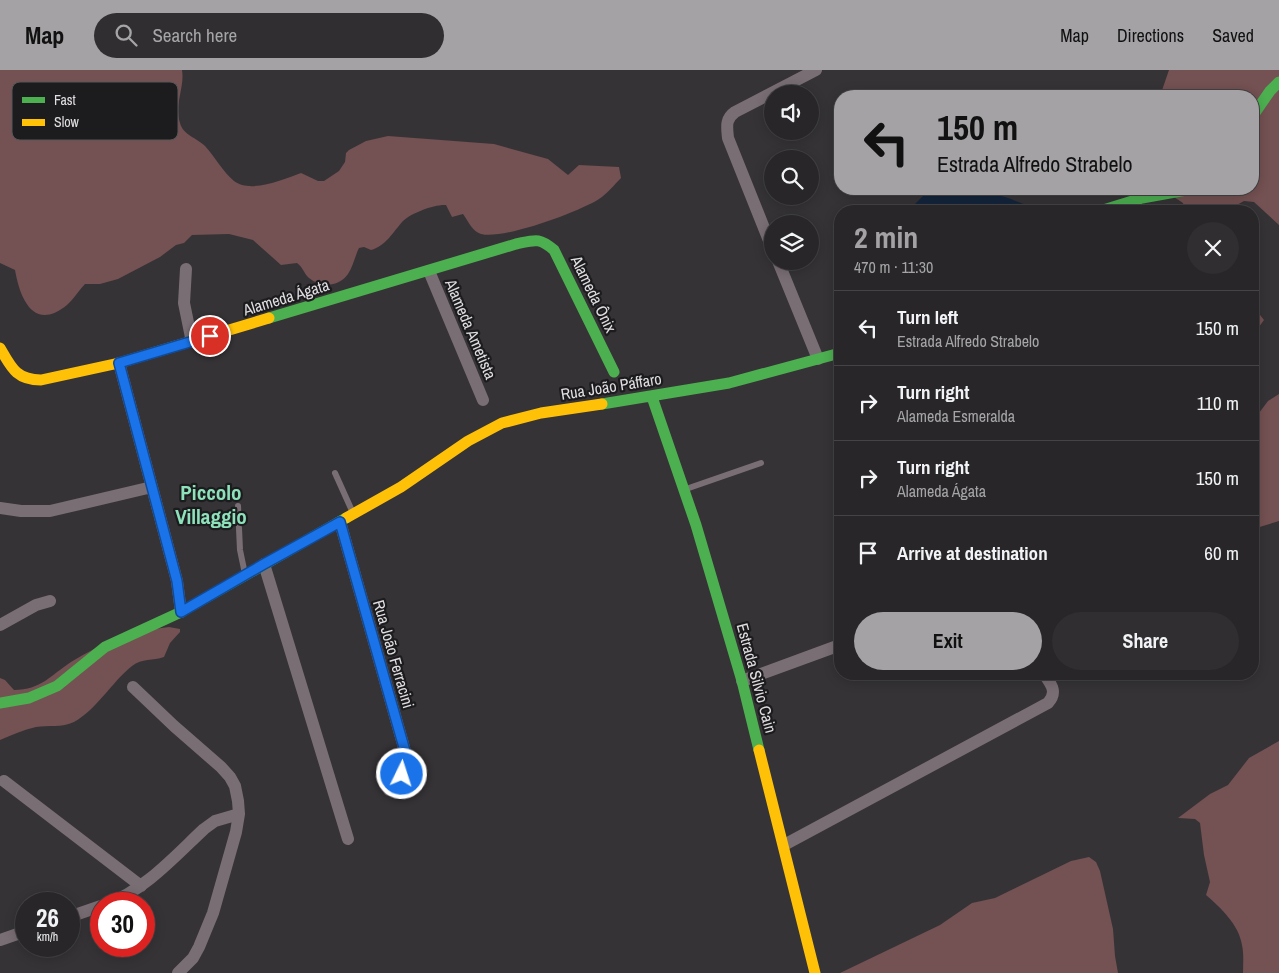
<!DOCTYPE html>
<meta charset="utf-8">
<style>
:root{--surface:#282628;--page:#302e30;--text:#f1f3f6;--muted:#a5a5a8;--line:#444345;--accent:#a4a2a5}
body{margin:0;font-family:"Archivo Narrow",sans-serif;background:var(--page);color:var(--text);height:100vh;display:flex;flex-direction:column;font-size:19px;white-space:nowrap}
*{box-sizing:border-box;margin:0}
p{font-size:16px;color:var(--muted)}
.icon{flex:none;width:28px;height:28px;fill:none;stroke:currentColor;stroke-width:2;stroke-linecap:round;stroke-linejoin:round}
.map{position:relative;flex:1;overflow:hidden}
.details{position:absolute;left:834px;top:135px;width:425px;height:475px;display:flex;flex-direction:column;background:var(--surface);border-radius:20px;box-shadow:0 2px 12px #0003,0 0 0 1px var(--line)}
.details>*{flex:none}
.hud{position:absolute;left:834px;top:20px;width:425px;height:105px;border-radius:20px;box-shadow:0 2px 12px #0003,0 0 0 1px var(--line);background:#a4a2a5;color:#111;overflow:hidden}
.fabs{position:absolute;left:764px;top:15px;display:grid;gap:10px}
.fabs a{display:grid;place-items:center;width:55px;height:55px;border-radius:50%;background:var(--surface);box-shadow:0 2px 12px #0003,0 0 0 1px var(--line);font-size:25px}
.speed{position:absolute;left:15px;top:822px;display:flex;gap:10px;font-size:25px;font-weight:700;text-align:center}
.speed>*{display:grid;place-content:center;width:65px;height:65px;border-radius:50%;background:var(--surface);box-shadow:0 2px 12px #0003,0 0 0 1px var(--line);line-height:1}
.speed small{font-size:12px;font-weight:400}
.speed .limit{border:8px solid #d22;background:#fff;color:#111}
.pin{position:absolute;display:grid;place-items:center;width:42px;height:42px;color:#fff;margin:-21px;border:2px solid #fff;border-radius:50%;box-shadow:0 1px 5px #0007}
.me{position:absolute;width:55px;margin:-28px;rotate:4deg;stroke-linejoin:round;filter:drop-shadow(0 0 4px #0008)}
.turn{display:flex;align-items:center;gap:18px;height:105px;padding:0 20px;font-size:22px}
.turn .icon{width:65px;height:65px;stroke-width:2.5}
.turn b{display:block;font-size:35px;line-height:42px}
.round{display:grid;place-items:center;flex:none;width:52px;height:52px;border-radius:26px;background:var(--page)}
.summary{display:flex;align-items:center;justify-content:space-between;height:85px;padding:0 20px}
h1{font-size:30px;font-weight:700;line-height:38px;color:var(--accent)}
.action{display:flex;gap:10px;margin-top:auto;padding:10px 20px}
.action a{flex:1;height:58px;border-radius:30px;background:var(--accent);color:#111;font-size:20px;font-weight:700;line-height:58px;text-align:center}
.action a+a{background:var(--page);color:var(--text)}
ul{padding:0;list-style:none}
li{display:flex;align-items:center;gap:15px;height:75px;padding:0 20px;border-top:1px solid var(--line)}
li div{flex:1}
li b{display:block;font-size:19px}
li em{font-style:normal}
header{display:flex;align-items:center;gap:30px;box-sizing:border-box;height:70px;padding:0 25px;background:var(--accent);color:#111}
header strong{font-size:24px}
nav{display:flex;gap:28px;margin-inline-start:auto;font-size:18px}
.search{width:350px;height:45px;background:var(--page);display:flex;align-items:center;gap:12px;box-sizing:border-box;padding:0 18px;border-radius:28px;color:var(--muted);font-size:19px}
.map>svg:first-child{display:block}
.forest{fill:#745152}
.water{fill:#14253c}
.lines{fill:none;stroke-linecap:round;stroke-linejoin:round}
.lane{stroke:#796e74;stroke-width:6}
.street{stroke:#796e74;stroke-width:12}
.fast{stroke:#4caf50;stroke-width:11}
.slow{stroke:#ffc107;stroke-width:11}
.route-casing{stroke:#114b97;stroke-width:12}
.route{stroke:#1a73e8;stroke-width:9}
.labels{text-anchor:middle;dominant-baseline:central;stroke-width:4.5;stroke-linejoin:round;paint-order:stroke}
.street-label{font-size:16px;fill:#e0dee1;stroke:#1c1b1d}
.district-label{font-size:21px;font-weight:bold;fill:#8de2bb;stroke:#1c1b1d}
.key{fill:#1c1b1d;stroke:#575658;stroke-width:1}
.key-label{font-size:14px;fill:#e0dee1}
</style>
<header>
<strong>Map</strong>
<div class="search"><svg class="icon" aria-label="search" viewBox="0 0 24 24"><circle cx="10" cy="10" r="6"/><path d="M15 15l6 6"/></svg>Search here</div>
<nav><a>Map</a><a>Directions</a><a>Saved</a></nav>
</header>
<div class="map">
<svg width="1279" height="903" viewBox="0 0 1279 903">
<rect width="100%" height="100%" fill="#353336"/>
<path class="forest" d="M 0,0 L 182,0 C 185,17 174,34 180,53 C 183,65 197,68 205,76 C 215,87 223,102 234,111 C 251,124 284,109 301,103 L 318,111 L 324,111 L 339,101 L 345,92 L 346,83 L 349,80 L 366,71 L 388,66 L 494,74 L 548,89 L 568,105 L 579,95 L 619,97 L 621,108 C 614,115 607,124 599,129 C 579,142 503,170 481,164 C 473,162 468,151 463,144 L 452,147 L 446,135 C 435,134 411,143 403,151 C 393,162 386,176 371,180 L 364,177 L 359,178 C 355,186 353,197 348,204 C 339,217 321,218 309,208 C 304,204 303,197 297,193 L 281,195 L 253,170 L 229,164 L 192,165 L 184,173 L 176,175 L 160,187 L 118,209 L 100,214 L 85,214 C 79,220 74,229 67,235 C 34,262 20,229 15,200 L 0,193 Z
M 1169,0 L 1279,0 L 1279,155 L 1254,132 L 1244,131 L 1226,141 L 1186,141 L 1183,133 L 1162,119 L 1252,119 L 1252,26 L 1160,26 Z
M 1253,236 L 1264,250 L 1253,265 L 1252,265 Z
M 1279,324 L 1279,451 L 1253,459 L 1253,351 L 1268,331 Z
M 169,557 L 180,559 L 180,562 L 170,573 L 164,587 C 153,591 142,588 132,596 C 111,613 97,639 74,652 C 62,658 48,655 36,657 C 23,660 12,665 0,670 L 0,608 L 5,610 L 14,620 C 41,620 51,605 71,592 C 101,573 135,561 169,557 Z
M 1279,671 L 1279,903 L 1243,903 C 1243,894 1244,884 1242,875 C 1239,855 1221,838 1206,825 L 1210,812 L 1204,785 L 1200,753 L 1195,749 L 1178,748 L 1210,724 L 1228,715 L 1249,688 Z
M 1089,787 L 1096,792 L 1100,801 L 1113,859 L 1115,886 L 1118,903 L 840,903 L 940,855 L 972,833 L 995,828 L 1071,791 Z"/>
<path class="water" d="M 930,119 L 980,119 L 1011,129 L 1040,141 L 914,141 L 911,138 Z"/>
<g class="lines">
<path class="lane" d="M 335,403 L 353,443
M 686,419 L 761,393
M 238,436 L 240,480 L 245,504"/>
<path class="street" d="M 772,178 L 728,68 C 727,57 725,49 735,42 L 816,0
M 778,191 L 818,289
M 186,199 L 184,233 L 192,272
M 429,201 L 483,330
M 119,293 L 177,511 L 181,542
M 0,438 L 21,441 L 50,441 L 152,417
M 340,452 L 405,681 C 406,698 401,708 389,720
M 264,494 L 348,769
M 0,555 L 36,535 L 50,531
M 742,611 L 840,575
M 133,617 L 174,656 L 221,697 L 230,707 L 235,716 L 238,731 L 239,744 L 236,762 L 213,843 L 199,877 L 193,888 L 178,903
M 4,711 L 141,816
M 784,775 L 1048,633 C 1058,622 1051,614 1044,604
M 107,834 C 145,820 175,786 204,759 L 215,751 L 239,744
M 69,847 L 101,836
M 0,870 L 26,861"/>
<path class="fast" d="M 1252,47 L 1270,21 L 1279,12
M 1100,141 L 1142,128 L 1192,119
M 269,248 L 516,174 C 535,170 539,167 554,180 L 614,302
M 652,327 L 696,455 L 742,611 L 759,680
M 602,334 L 729,313 L 840,283
M 0,633 L 29,628 L 57,616 L 105,577 L 181,542 L 346,448"/>
<path class="slow" d="M 0,278 C 11,297 16,310 41,310 L 119,293 L 269,248
M 346,448 L 401,417 L 468,371 L 502,353 L 541,343 L 602,334
M 759,680 L 815,903"/>
</g>
<g class="lines">
<g class="route-casing">
<path id="route" d="M 210,266 L 119,293 L 177,511 L 181,542 L 264,494 L 340,452 L 405,681 L 406,692 L 402,704"/>
</g>
<use href="#route" class="route"/>
</g>
<g class="labels">
<g class="street-label">
<text transform="translate(594 224) rotate(64)">Alameda Ônix</text>
<text transform="translate(286 227) rotate(-17)">Alameda Ágata</text>
<text transform="translate(471 259) rotate(67)">Alameda Ametista</text>
<text transform="translate(611 316) rotate(-9)">Rua João Páffaro</text>
<text transform="translate(394 584) rotate(74)">Rua João Ferracini</text>
<text transform="translate(757 608) rotate(75)">Estrada Silvio Cain</text>
</g>
<g class="district-label">
<text x="211" y="422">Piccolo<tspan x="211" dy="24">Villaggio</tspan></text>
</g>
</g>
<rect x="12" y="12" width="166" height="58" rx="8" class="key"/>
<rect x="22" y="27" width="23" height="6" fill="#4caf50"/>
<rect x="22" y="49" width="23" height="7" fill="#ffc107"/>
<g class="key-label">
<text x="54" y="35">Fast</text>
<text x="54" y="57">Slow</text>
</g>
</svg>
<div class="fabs">
<a><svg class="icon" aria-label="sound" viewBox="0 0 24 24"><path d="M4 9h4l5-4v14l-5-4H4zM17 9q2 3 0 6"/></svg></a>
<a><svg class="icon" aria-label="search" viewBox="0 0 24 24"><circle cx="10" cy="10" r="6"/><path d="M15 15l6 6"/></svg></a>
<a><svg class="icon" aria-label="layers" viewBox="0 0 24 24"><path d="M12 4l9 5-9 5-9-5zM3 14l9 5 9-5"/></svg></a>
</div>
<div class="speed"><div>26<small>km/h</small></div><div class="limit">30</div></div>
<div class="pin" style="left:210px;top:266px;background:#d93025"><svg class="icon" aria-label="arrive" viewBox="0 0 24 24"><path d="M6 21V4h12l-3 4 3 4H6"/></svg></div>
<svg class="me" style="left:402px;top:704px" viewBox="-20 -20 40 40"><circle r="17" fill="#1a73e8" stroke="#fff" stroke-width="3"/><path d="M0-11L8 9 0 5-8 9z" fill="#fff"/></svg>
<div class="hud">
<div class="turn"><svg class="icon" aria-label="left" viewBox="0 0 24 24"><path d="M17 20v-9H6M10 6l-5 5 5 5"/></svg><div><b>150 m</b>Estrada Alfredo Strabelo</div></div>
</div>
<section class="details">
<div class="summary"><div><h1>2 min</h1><p>470 m · 11:30</p></div><a class="round"><svg class="icon" aria-label="close" viewBox="0 0 24 24"><path d="M6 6l12 12M18 6L6 18"/></svg></a></div>
<ul>
<li><svg class="icon" aria-label="left" viewBox="0 0 24 24"><path d="M17 20v-9H6M10 6l-5 5 5 5"/></svg><div><b>Turn left</b><p>Estrada Alfredo Strabelo</p></div><em>150 m</em></li>
<li><svg class="icon" aria-label="right" viewBox="0 0 24 24"><path d="M7 20v-9h11M14 6l5 5-5 5"/></svg><div><b>Turn right</b><p>Alameda Esmeralda</p></div><em>110 m</em></li>
<li><svg class="icon" aria-label="right" viewBox="0 0 24 24"><path d="M7 20v-9h11M14 6l5 5-5 5"/></svg><div><b>Turn right</b><p>Alameda Ágata</p></div><em>150 m</em></li>
<li><svg class="icon" aria-label="arrive" viewBox="0 0 24 24"><path d="M6 21V4h12l-3 4 3 4H6"/></svg><div><b>Arrive at destination</b></div><em>60 m</em></li>
</ul>
<div class="action"><a>Exit</a><a>Share</a></div>
</section>
</div>
